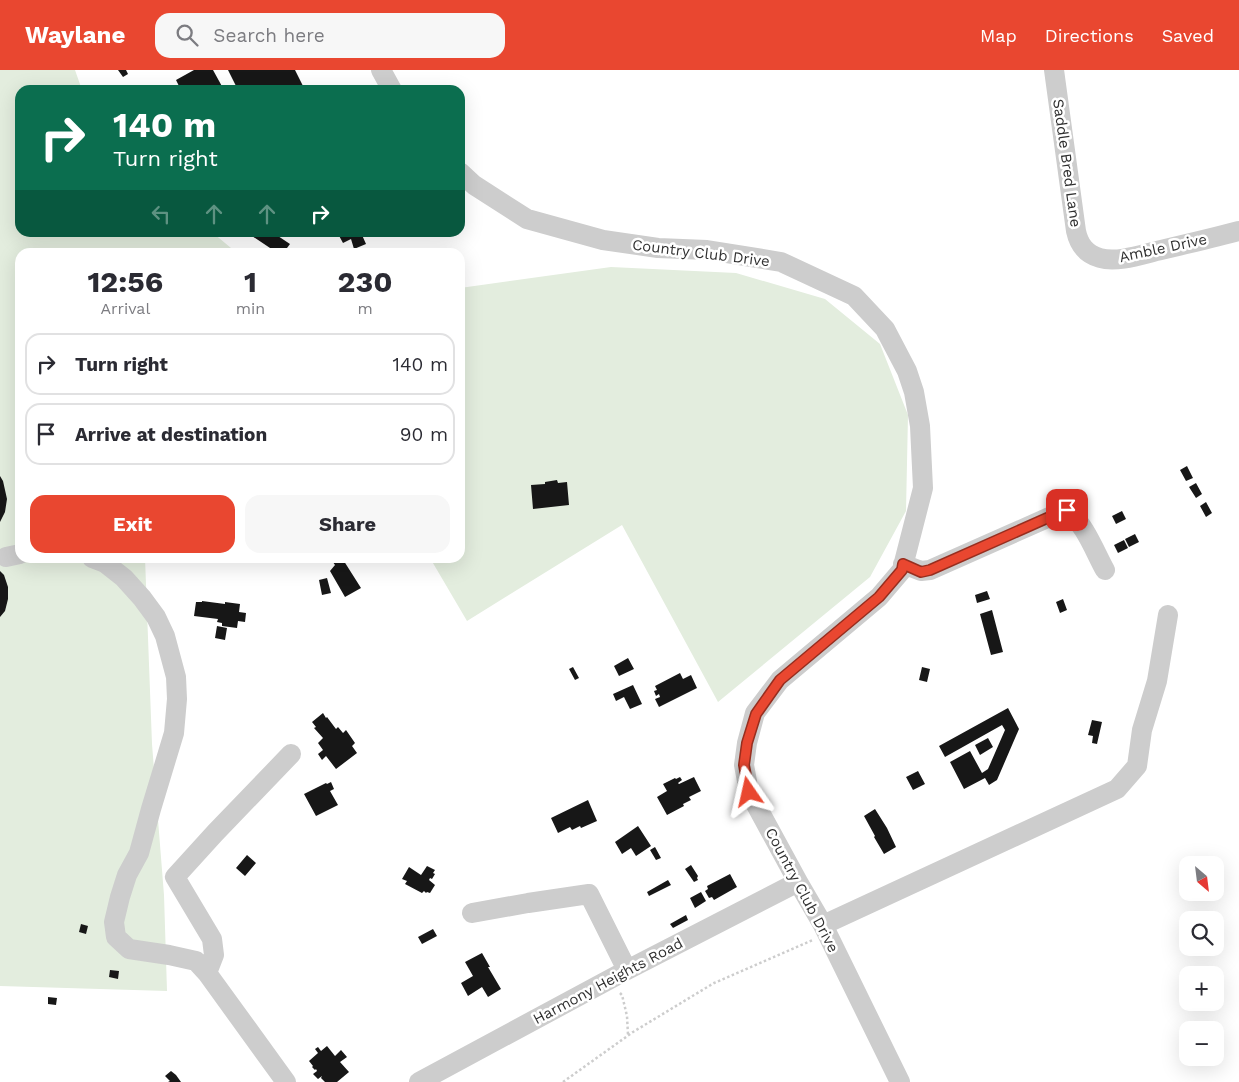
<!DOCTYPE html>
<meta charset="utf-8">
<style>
:root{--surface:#fff;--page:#f7f7f7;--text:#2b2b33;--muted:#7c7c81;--line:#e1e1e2;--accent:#e94730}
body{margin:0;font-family:"Work Sans",sans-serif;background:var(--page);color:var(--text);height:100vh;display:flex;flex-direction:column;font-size:19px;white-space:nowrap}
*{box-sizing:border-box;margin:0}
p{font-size:16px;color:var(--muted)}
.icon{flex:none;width:28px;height:28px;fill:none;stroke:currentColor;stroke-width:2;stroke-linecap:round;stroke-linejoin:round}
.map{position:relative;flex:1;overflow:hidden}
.drawer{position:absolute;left:15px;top:178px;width:450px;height:315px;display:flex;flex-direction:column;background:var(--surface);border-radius:15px;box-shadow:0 5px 20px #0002}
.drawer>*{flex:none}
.guide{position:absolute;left:15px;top:15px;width:450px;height:152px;border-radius:15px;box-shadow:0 5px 20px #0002;background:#0b6e4f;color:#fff;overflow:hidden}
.needle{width:32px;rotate:152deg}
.tools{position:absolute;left:1179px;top:786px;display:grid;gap:10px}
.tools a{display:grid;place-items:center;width:45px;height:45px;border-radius:10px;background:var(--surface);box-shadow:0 5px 20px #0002;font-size:25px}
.pin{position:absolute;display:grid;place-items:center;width:42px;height:42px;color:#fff;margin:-21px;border-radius:10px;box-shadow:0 2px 8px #0006}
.me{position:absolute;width:55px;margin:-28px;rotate:349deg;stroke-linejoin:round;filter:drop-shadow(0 0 4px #0008)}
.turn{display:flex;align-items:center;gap:18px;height:105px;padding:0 15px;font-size:22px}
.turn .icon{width:65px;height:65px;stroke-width:2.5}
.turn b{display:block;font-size:35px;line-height:42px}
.lanes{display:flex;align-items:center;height:48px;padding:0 15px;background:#0003;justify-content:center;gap:25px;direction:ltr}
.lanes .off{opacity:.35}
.eta{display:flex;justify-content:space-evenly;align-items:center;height:85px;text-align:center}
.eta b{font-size:30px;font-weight:700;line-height:35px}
.primary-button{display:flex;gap:10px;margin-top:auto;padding:10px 15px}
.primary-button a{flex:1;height:58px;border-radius:15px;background:var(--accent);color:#fff;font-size:20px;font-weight:700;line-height:58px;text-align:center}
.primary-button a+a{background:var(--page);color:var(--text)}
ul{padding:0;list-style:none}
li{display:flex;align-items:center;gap:15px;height:62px;margin:0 10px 8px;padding:0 5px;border:2px solid var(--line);border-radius:15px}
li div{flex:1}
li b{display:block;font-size:19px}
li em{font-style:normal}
header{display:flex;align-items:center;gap:30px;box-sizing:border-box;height:70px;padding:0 25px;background:var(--accent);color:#fff}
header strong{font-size:24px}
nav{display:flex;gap:28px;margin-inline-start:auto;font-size:18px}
.search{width:350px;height:45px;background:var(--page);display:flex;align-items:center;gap:12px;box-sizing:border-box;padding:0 18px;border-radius:15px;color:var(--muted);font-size:19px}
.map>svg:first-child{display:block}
.green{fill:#e3edde}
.building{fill:#171717}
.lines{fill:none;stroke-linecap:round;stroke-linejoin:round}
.path{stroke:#cdcdcd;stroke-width:2.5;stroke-dasharray:2.5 2.5;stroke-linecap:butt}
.minor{stroke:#cdcdcd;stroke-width:20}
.route-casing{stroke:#972e1f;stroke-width:12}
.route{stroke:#e94730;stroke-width:9}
.labels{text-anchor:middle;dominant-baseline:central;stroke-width:5;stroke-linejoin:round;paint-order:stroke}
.street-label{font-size:15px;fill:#303030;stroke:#fff}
</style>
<header>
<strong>Waylane</strong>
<div class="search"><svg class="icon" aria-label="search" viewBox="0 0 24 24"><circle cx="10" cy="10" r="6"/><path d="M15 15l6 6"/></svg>Search here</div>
<nav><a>Map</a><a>Directions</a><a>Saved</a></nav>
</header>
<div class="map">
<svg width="1239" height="1012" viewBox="0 0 1239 1012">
<rect width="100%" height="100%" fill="#fff"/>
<path class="green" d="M 0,0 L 75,0 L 82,20 L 20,20 L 20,162 L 213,163 L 231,178 L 244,182 L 20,182 L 20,488 L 145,488 L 152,674 L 164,825 L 167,921 L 0,916 Z
M 611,197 L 736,203 L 825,229 L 880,274 L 908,345 L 906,441 L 870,507 L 718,632 L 622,455 L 467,551 L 430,488 L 460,488 L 460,218 Z"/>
<path class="building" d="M 118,0 L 126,0 L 128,4 L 123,7 Z
M 194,0 L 213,0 L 224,20 L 181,20 L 176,10 Z
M 228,0 L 295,0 L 305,20 L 238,20 Z
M 246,162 L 272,162 L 290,174 L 284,182 L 276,182 Z
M 337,162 L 367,162 L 362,165 L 366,174 L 354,179 L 351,169 L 343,173 Z
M 1187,396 L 1193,408 L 1186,411 L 1180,400 Z
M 0,406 L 3,411 L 7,429 L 5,442 L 0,452 Z
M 557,410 L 558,413 L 567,412 L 569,435 L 533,439 L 531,415 L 545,414 L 545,412 Z
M 1196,413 L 1202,424 L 1196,428 L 1189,417 Z
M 1206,432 L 1212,443 L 1206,447 L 1200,436 Z
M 1122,441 L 1126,449 L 1116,454 L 1112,446 Z
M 1135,464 L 1139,472 L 1129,477 L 1125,469 Z
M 1124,470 L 1128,478 L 1118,483 L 1114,475 Z
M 330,488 L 342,488 L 361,518 L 345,527 L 330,501 L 335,495 Z
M 0,501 L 4,505 L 8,517 L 8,529 L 5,541 L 0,547 Z
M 327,508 L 331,523 L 322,525 L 319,510 Z
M 987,521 L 990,529 L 977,533 L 975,525 Z
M 1063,529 L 1067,540 L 1060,543 L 1056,532 Z
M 202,531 L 225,534 L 225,532 L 240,534 L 239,542 L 246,543 L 245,552 L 238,551 L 237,558 L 222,556 L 222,553 L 217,552 L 218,549 L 194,546 L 196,532 L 202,532 Z
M 992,540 L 1003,582 L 991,585 L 980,544 Z
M 217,556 L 227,558 L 225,570 L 215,568 Z
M 628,588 L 634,599 L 619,606 L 614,596 Z
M 573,597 L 579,608 L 575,610 L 569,599 Z
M 922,597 L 930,599 L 927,612 L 919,610 Z
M 680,603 L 683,609 L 691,605 L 697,618 L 659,637 L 655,629 L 660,627 L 659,624 L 656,626 L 654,621 L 657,620 L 655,616 Z
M 633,615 L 642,634 L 630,639 L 624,627 L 616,631 L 613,624 Z
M 1008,638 L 1019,659 L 997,710 L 989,715 L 985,708 L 964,719 L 950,692 L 970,681 L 982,703 L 988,699 L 1005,660 L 1002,655 L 945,687 L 939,676 Z
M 323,643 L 326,648 L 327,647 L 336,659 L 338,657 L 343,663 L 346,660 L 355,673 L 352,676 L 357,683 L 336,699 L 326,686 L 322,690 L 318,684 L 323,680 L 318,673 L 323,668 L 314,658 L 316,657 L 312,652 Z
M 1092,650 L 1102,652 L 1097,674 L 1092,673 L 1093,666 L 1088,665 Z
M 988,668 L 993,677 L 980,685 L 975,675 Z
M 918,701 L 925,714 L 913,720 L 906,707 Z
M 680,707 L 682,710 L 678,713 L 679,714 L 694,707 L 701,721 L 689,727 L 691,730 L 683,734 L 684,736 L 667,745 L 657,727 L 667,721 L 663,714 L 675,708 L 676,709 Z
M 331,712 L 334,719 L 330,721 L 338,735 L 316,746 L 304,724 L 326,713 L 327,714 Z
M 588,730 L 597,751 L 581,758 L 580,756 L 572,760 L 570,757 L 558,763 L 551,748 Z
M 875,739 L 887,758 L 896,777 L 884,784 L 874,767 L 875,766 L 864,746 Z
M 638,756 L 651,776 L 636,786 L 631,778 L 622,784 L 615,772 Z
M 655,777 L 661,788 L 656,790 L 650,780 Z
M 247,785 L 256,793 L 245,806 L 236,798 Z
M 691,795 L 698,806 L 697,808 L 698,810 L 694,812 L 685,799 Z
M 427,796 L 435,800 L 433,803 L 435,804 L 432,809 L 430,808 L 429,810 L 435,815 L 430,823 L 427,822 L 426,823 L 424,821 L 422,823 L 405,814 L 407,811 L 402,809 L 409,797 L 421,805 Z
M 730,804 L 737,817 L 714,830 L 712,827 L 709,828 L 705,821 L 708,819 L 707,816 Z
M 668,810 L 671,815 L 649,826 L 647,822 Z
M 701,822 L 706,831 L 695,838 L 690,828 Z
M 686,845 L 688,850 L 673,858 L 670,854 Z
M 81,854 L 88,856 L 86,864 L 79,862 Z
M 433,859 L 437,866 L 422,874 L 418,867 Z
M 482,883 L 490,897 L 488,897 L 501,919 L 488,927 L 482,917 L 468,926 L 461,913 L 473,906 L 465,892 Z
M 110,900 L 119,901 L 118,909 L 109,907 Z
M 48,927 L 57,928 L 56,935 L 48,934 Z
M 327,976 L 335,986 L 341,980 L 347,987 L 340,992 L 349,1002 L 337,1012 L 325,1012 L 321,1008 L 322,1006 L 318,1009 L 313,1004 L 317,1001 L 316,999 L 315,1000 L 312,997 L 313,996 L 309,991 L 318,983 L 315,979 L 318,977 L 321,981 Z
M 171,1001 L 176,1005 L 181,1012 L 168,1012 L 170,1011 L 165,1006 Z"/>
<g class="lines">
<path class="path" d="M 620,923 L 622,925 L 627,946 L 628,965
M 563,1012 L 633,962 L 714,913 L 813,870"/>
<path class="minor" d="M 381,0 L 392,20
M 1054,0 L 1076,161 C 1079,175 1086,184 1100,188 C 1118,193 1143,184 1161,180 C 1187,174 1213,168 1239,161
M 460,102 L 474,115 L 527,149 L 603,170 L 658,178 L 707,180 L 781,192 L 854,226 L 885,259 L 907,301 L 914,322 L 920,356 L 923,418 L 902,500 L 879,527 L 780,610 L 755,643 L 747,673 L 744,695 L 749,722 L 798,812 L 823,855 L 900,1012
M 6,487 L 20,484
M 92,488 L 105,493 L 124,508 L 142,528 L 156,547 L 165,566 L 176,607 L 177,629 L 174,663 L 151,739 L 139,783 L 127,805 L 120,827 L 114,852 L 116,867 L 129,879 L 169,885 L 196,891 L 207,903 L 286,1012
M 903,494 L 921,501 L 930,500 L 1063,441 L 1067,441 C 1084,452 1095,482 1105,500
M 472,843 L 528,833 L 589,824 L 627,900
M 823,855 L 1117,719 L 1137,696 L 1142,660 L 1157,611 L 1168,545
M 207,903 L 214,885 L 212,869 L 175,807 L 215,763 L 291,684
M 419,1012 L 627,900 L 798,812"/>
</g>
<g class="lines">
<g class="route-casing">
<path id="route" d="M 749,722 L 744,695 L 747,673 L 756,644 L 780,610 L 879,527 L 902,500 L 903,494 L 921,502 L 930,500 L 1063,441 L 1067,440"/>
</g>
<use href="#route" class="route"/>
</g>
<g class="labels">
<g class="street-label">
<text transform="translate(1067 93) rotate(82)">Saddle Bred Lane</text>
<text transform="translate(1163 178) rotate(-12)">Amble Drive</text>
<text transform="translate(701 183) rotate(7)">Country Club Drive</text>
<text transform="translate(802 820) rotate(62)">Country Club Drive</text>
<text transform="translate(608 911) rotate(-28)">Harmony Heights Road</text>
</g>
</g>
</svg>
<div class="tools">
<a><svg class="needle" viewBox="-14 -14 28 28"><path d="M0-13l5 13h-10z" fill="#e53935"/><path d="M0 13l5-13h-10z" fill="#7c7c81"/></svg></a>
<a><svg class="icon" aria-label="search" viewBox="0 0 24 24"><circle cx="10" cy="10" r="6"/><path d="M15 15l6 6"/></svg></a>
<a>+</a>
<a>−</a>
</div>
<div class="pin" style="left:1067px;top:440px;background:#d93025"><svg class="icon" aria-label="arrive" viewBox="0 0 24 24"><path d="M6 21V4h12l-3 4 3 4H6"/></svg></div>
<svg class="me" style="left:749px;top:722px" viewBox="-20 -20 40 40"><path d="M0-17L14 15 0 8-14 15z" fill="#e94730" stroke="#fff" stroke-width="4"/></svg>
<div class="guide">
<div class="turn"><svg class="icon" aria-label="right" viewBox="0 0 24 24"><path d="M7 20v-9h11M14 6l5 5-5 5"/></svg><div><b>140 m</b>Turn right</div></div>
<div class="lanes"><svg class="icon off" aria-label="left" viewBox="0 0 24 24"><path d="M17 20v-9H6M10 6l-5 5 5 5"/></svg><svg class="icon off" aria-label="ahead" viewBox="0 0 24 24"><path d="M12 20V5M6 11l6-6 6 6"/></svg><svg class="icon off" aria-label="ahead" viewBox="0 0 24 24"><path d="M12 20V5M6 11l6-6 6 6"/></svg><svg class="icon" aria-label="right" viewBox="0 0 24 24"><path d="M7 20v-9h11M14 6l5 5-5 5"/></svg></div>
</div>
<section class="drawer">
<div class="eta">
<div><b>12:56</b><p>Arrival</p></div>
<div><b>1</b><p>min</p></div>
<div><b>230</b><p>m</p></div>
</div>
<ul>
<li><svg class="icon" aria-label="right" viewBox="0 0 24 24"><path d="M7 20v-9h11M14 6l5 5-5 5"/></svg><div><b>Turn right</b></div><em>140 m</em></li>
<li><svg class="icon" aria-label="arrive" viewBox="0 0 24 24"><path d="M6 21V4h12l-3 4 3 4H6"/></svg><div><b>Arrive at destination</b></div><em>90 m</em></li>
</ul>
<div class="primary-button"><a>Exit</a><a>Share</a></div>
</section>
</div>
